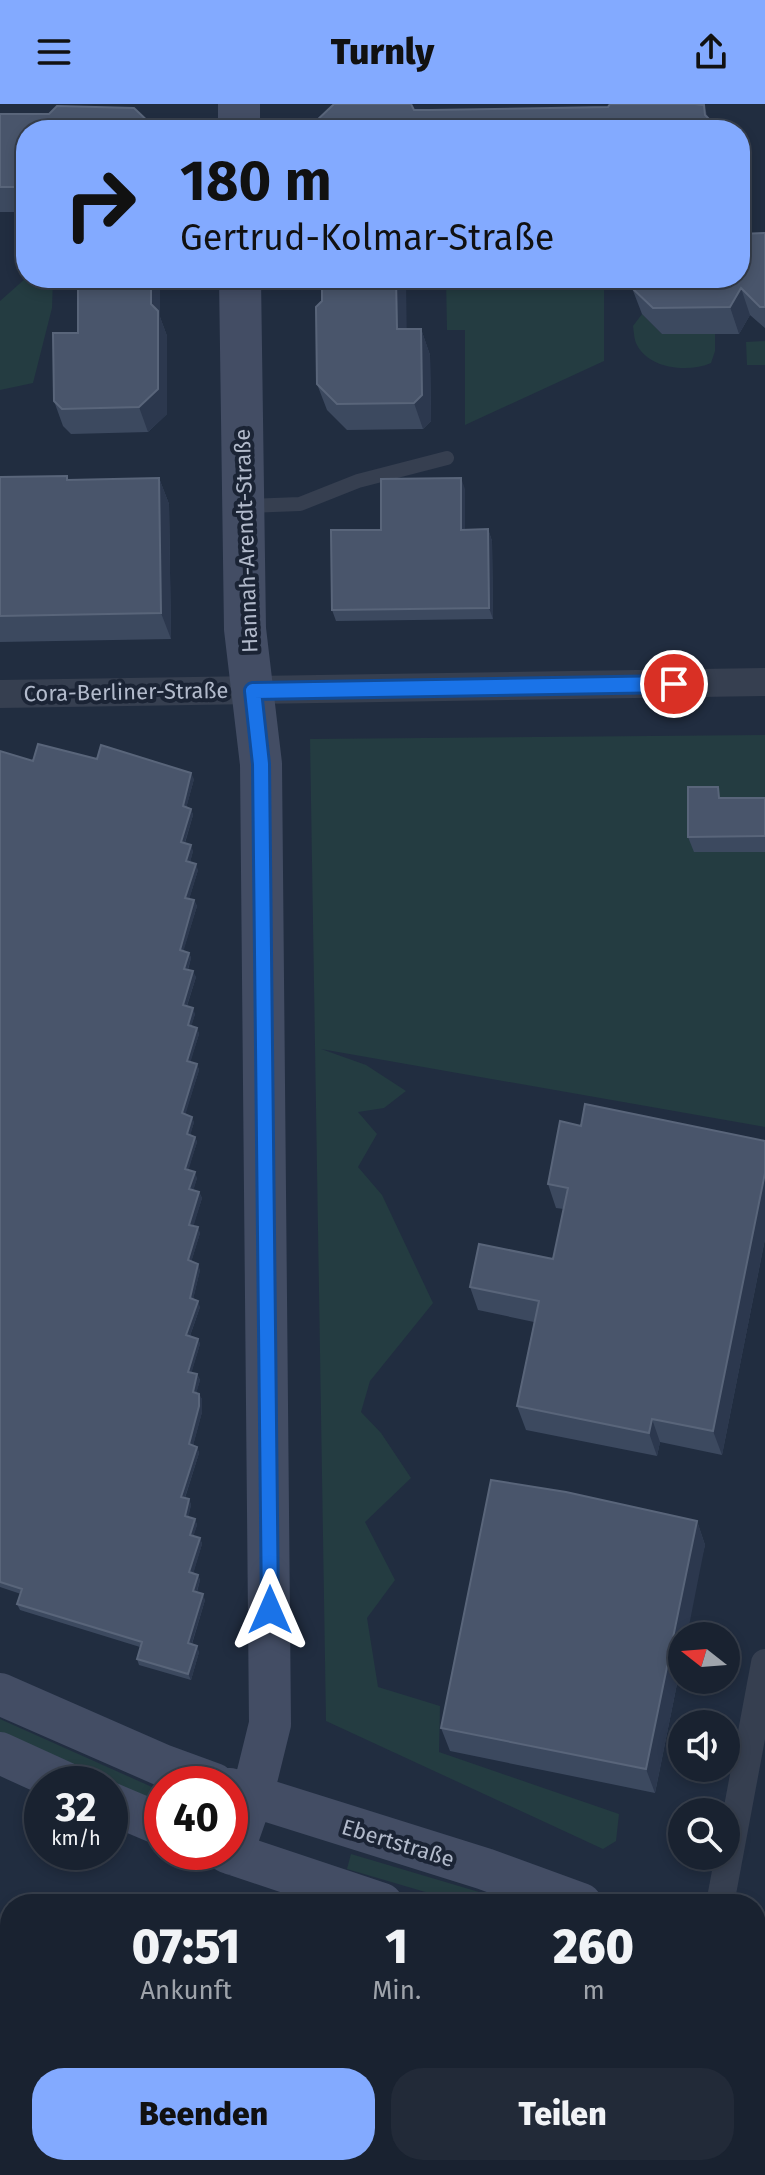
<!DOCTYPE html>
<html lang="de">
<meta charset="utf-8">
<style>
:root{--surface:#192230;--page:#222a38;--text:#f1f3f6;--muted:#9fa4ab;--line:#373f4c;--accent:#83aaff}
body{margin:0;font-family:"Fira Sans",sans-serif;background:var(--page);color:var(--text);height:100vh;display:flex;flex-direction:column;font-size:30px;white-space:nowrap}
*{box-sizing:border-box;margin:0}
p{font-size:26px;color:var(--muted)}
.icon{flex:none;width:44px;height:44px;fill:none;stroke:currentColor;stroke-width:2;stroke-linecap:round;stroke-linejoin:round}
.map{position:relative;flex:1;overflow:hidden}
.side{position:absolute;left:0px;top:1790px;width:766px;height:282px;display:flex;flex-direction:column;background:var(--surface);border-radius:32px 32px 0 0;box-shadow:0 4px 12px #0003,0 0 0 2px var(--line)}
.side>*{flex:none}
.banner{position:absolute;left:16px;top:16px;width:734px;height:168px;border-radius:32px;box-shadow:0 4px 12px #0003,0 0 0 2px var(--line);background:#83aaff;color:#111;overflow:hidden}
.needle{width:52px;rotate:287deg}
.fabs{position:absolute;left:668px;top:1518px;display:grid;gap:16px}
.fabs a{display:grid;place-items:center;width:72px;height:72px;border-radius:50%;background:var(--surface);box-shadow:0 4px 12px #0003,0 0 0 2px var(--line);font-size:40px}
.speed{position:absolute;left:24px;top:1662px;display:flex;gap:16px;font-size:40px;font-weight:700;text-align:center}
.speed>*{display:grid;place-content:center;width:104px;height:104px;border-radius:50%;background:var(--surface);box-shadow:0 4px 12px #0003,0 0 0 2px var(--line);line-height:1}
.speed small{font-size:20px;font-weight:400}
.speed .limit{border:12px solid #d22;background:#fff;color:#111}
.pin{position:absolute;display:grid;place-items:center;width:68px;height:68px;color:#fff;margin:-34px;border:4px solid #fff;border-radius:50%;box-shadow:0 2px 8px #0007}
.me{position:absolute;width:88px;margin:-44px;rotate:0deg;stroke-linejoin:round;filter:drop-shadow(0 0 6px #0008)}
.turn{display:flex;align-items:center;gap:28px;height:168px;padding:0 32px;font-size:36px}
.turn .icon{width:104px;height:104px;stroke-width:2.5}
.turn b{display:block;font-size:56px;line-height:68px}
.eta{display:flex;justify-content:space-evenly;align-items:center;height:136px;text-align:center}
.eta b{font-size:48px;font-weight:800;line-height:56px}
.primary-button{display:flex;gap:16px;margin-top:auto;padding:16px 32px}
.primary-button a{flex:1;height:92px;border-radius:32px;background:var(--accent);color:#111;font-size:32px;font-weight:800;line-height:92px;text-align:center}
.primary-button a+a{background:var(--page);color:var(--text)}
header{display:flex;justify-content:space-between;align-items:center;height:104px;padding:0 32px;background:var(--accent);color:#111;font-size:36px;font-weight:800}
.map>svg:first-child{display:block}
.green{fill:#243c41}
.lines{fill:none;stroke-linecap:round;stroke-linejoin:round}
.lane{stroke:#363f50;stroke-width:14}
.street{stroke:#363f50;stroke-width:28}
.secondary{stroke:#434d64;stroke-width:42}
.wall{fill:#3c495f}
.shaded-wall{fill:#2c384e}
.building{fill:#49556b;stroke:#59657a;stroke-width:2}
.route-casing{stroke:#114b97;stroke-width:20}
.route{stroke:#1a73e8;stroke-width:14}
.labels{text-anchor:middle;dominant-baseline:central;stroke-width:8;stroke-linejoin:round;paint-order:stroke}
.street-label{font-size:22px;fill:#b2bacb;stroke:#1b2435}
</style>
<header><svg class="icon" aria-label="menu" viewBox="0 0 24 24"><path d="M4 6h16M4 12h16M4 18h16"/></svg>Turnly<svg class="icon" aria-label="share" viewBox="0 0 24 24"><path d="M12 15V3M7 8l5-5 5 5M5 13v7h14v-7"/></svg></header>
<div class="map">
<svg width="765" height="2071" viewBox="0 0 765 2071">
<rect width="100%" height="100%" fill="#212d40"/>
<path class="green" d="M 26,174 L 53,174 L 52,204 L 33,279 L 0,286 L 0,197 Z
M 446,174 L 604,174 L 604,257 L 465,321 L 465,226 L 447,226 Z
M 642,210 L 662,230 L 715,230 L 715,247 L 711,259 C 689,269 649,265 637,241 C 634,236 634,228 633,222 Z
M 765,237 L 765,261 L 747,261 L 746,238 Z
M 765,631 L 765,1023 L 321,945 L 366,961 L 406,987 L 384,1004 L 358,1008 L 377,1030 L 358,1063 L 382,1091 L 433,1199 L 370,1277 L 361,1308 L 381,1329 L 411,1374 L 365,1418 L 395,1476 L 367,1514 L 378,1583 L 440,1602 L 439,1648 L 619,1710 L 616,1737 L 603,1745 L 326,1617 L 310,635 Z
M 0,1615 L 152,1683 L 145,1697 L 0,1632 Z
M 351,1750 L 479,1788 L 475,1800 L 466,1800 L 347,1765 Z
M 0,1820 L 10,1824 L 10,2062 L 457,2062 L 463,2071 L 0,2071 Z"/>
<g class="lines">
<path class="lane" d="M 248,402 L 300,400 L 358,377 L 447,354"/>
<path class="street" d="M 0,590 L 765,578
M 720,1800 L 765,1559"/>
<path class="secondary" d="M 239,0 L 239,26
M 0,1590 L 162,1661 L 214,1680
M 0,1649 L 68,1680
M 230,1685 L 485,1765 L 581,1800
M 110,1699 L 162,1721
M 227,1748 L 382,1800
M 232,1750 L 252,1693 L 270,1620 L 261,660 L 245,525 L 240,174
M 756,1872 L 765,1876
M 756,1925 L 765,1929
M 570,2062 L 574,2071"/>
</g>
<path class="wall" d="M 0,10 L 155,24 L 156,26 L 26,26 L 26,108 L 0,108 Z
M 765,129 L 765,224 L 750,211 L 739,230 L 662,230 L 642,210 L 632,184 Z
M 322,174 L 406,174 L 406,225 L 421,225 L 430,251 L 431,317 L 423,325 L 347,326 L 327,306 L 317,280 L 322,197 Z
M 160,213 L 167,232 L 167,310 L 148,328 L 71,330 L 63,322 L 54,297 L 78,229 Z
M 67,372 L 68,376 L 159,374 L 169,400 L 171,535 L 0,538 L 0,373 Z
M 465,385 L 465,426 L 488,425 L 492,437 L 493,515 L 336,517 L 332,506 L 381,426 Z
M 0,647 L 33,657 L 97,655 L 194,675 L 186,704 L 191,705 L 193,711 L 185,739 L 193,747 L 190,758 L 198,766 L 189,795 L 194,796 L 197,802 L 183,847 L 189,849 L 191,854 L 188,866 L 196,873 L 187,902 L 195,910 L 191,922 L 197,924 L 199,930 L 190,958 L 197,960 L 199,966 L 185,1010 L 194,1018 L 190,1031 L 195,1033 L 197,1038 L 188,1066 L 197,1074 L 193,1086 L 199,1088 L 202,1094 L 193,1122 L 200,1129 L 191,1158 L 200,1166 L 193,1195 L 200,1203 L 190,1232 L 198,1235 L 200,1240 L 191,1269 L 197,1270 L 200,1276 L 196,1289 L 202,1295 L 202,1308 L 193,1341 L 197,1343 L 199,1349 L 185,1394 L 189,1395 L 191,1401 L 188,1413 L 195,1415 L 197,1421 L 193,1432 L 200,1434 L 202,1440 L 193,1469 L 198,1471 L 200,1476 L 197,1488 L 205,1496 L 192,1540 L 199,1548 L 191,1576 L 139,1561 L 137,1555 L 140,1543 L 20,1506 L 17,1500 L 21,1490 L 0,1483 Z
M 722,694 L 765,694 L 765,748 L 694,748 L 688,733 Z
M 581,1022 L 765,1037 L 765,1135 L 722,1351 L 660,1338 L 657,1352 L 526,1326 L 517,1302 L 534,1218 L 478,1206 L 470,1183 L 553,1155 L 564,1105 L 556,1104 L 548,1080 Z
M 697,1417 L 705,1441 L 682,1532 L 682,1555 L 655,1689 L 450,1647 L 441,1624 Z"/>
<path class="shaded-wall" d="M 704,1 L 710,19 L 710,16 L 714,26 L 711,26 L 705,11 Z
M 151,174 L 160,174 L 160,213 L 167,232 L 167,310 L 148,328 L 139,303 Z
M 396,174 L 406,174 L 407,251 L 397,225 Z
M 741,184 L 750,211 L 739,230 L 730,203 Z
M 421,225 L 430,251 L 431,317 L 423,325 L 414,299 Z
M 159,374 L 169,400 L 171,535 L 161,509 Z
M 461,374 L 465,385 L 465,437 L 461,426 Z
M 488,425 L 492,437 L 493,515 L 489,504 Z
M 191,669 L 194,675 L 185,708 L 183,702 Z
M 191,705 L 193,711 L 183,744 L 181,738 Z
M 191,741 L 193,747 L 189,763 L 186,757 Z
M 196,760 L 198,766 L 188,799 L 185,794 Z
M 194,796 L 197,802 L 182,852 L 180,846 Z
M 189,849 L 191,854 L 186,871 L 184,865 Z
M 193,867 L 196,873 L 185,907 L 183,901 Z
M 193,904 L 195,910 L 190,927 L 188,921 Z
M 197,924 L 199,930 L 189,963 L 187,957 Z
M 197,960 L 199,966 L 184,1015 L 182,1009 Z
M 192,1013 L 194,1018 L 189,1036 L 187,1030 Z
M 195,1033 L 197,1038 L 187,1071 L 185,1065 Z
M 195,1068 L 197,1074 L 192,1091 L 189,1085 Z
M 765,1069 L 765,1135 L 722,1351 L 713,1327 Z
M 199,1088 L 202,1094 L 192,1127 L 189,1121 Z
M 198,1123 L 200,1129 L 190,1162 L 188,1156 Z
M 198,1160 L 200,1166 L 192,1200 L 190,1194 Z
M 198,1197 L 200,1203 L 188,1237 L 186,1231 Z
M 198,1235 L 200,1240 L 190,1274 L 188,1268 Z
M 197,1270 L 200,1276 L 195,1294 L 193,1288 Z
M 199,1290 L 202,1295 L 202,1308 L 192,1346 L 189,1340 Z
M 652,1315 L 660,1338 L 657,1352 L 649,1329 Z
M 197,1343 L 199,1349 L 183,1399 L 181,1393 Z
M 189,1395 L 191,1401 L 187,1418 L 185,1412 Z
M 195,1415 L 197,1421 L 192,1437 L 190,1431 Z
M 697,1417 L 705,1441 L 687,1532 L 682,1532 L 682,1555 L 655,1689 L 646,1665 Z
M 200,1434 L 202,1440 L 192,1474 L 189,1468 Z
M 198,1471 L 200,1476 L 195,1493 L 193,1487 Z
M 203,1490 L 205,1496 L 190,1545 L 188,1539 Z
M 197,1542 L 199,1548 L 191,1576 L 188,1570 Z"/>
<path class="building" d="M 334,0 L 411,0 L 414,6 L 430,6 L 608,3 L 610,0 L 695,0 L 704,1 L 705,11 L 710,16 L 711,26 L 313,26 L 313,20 Z
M 57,2 L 134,4 L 155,24 L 155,26 L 26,26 L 26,83 L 0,83 L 0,10 L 49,10 Z
M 765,129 L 765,203 L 760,203 L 741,184 L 730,203 L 653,204 L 632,184 L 632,174 L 740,174 L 740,130 Z
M 78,174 L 151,174 L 151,200 L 158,207 L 158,285 L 139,303 L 62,305 L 54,297 L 53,229 L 78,229 Z
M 322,174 L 396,174 L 397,225 L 421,225 L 422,291 L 414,299 L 337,300 L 317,280 L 316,203 L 322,197 Z
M 67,372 L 67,376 L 159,374 L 161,509 L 0,512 L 0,373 Z
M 461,374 L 461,426 L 488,425 L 489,504 L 332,506 L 331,426 L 381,426 L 381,375 Z
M 38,640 L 97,655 L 101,641 L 191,669 L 183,702 L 191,705 L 181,738 L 191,741 L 186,757 L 196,760 L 185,794 L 194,796 L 180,846 L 189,849 L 184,865 L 193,867 L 183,901 L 193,904 L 188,921 L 197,924 L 187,957 L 197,960 L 182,1009 L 192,1013 L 187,1030 L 195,1033 L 185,1065 L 195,1068 L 189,1085 L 199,1088 L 189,1121 L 198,1123 L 188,1156 L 198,1160 L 190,1194 L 198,1197 L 186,1231 L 198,1235 L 188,1268 L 197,1270 L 193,1288 L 199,1290 L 199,1302 L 189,1340 L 197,1343 L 181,1393 L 189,1395 L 185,1412 L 195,1415 L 190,1431 L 200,1434 L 189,1468 L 198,1471 L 193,1487 L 203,1490 L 188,1539 L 197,1542 L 188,1570 L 137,1555 L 142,1538 L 17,1500 L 22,1485 L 0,1478 L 0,647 L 33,657 Z
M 688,683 L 718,683 L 719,694 L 765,694 L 765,732 L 688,733 Z
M 585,1000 L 765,1037 L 765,1069 L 713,1327 L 652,1315 L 649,1329 L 517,1302 L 539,1197 L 470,1183 L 479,1140 L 553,1155 L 568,1084 L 548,1080 L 560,1017 L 581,1022 Z
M 491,1376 L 566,1388 L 697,1417 L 646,1665 L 441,1624 Z
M 756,1979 L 765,1984 L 765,2071 L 751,2071 L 750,2062 L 756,2062 Z"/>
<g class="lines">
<g class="route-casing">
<path id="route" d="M 270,1506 L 261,660 L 253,587 L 674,580"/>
</g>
<use href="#route" class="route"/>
</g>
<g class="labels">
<g class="street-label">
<text transform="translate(246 437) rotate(-92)">Hannah-Arendt-Straße</text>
<text transform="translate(126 588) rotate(-1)">Cora-Berliner-Straße</text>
<text transform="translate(398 1739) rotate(17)">Ebertstraße</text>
</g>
</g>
</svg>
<div class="fabs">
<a><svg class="needle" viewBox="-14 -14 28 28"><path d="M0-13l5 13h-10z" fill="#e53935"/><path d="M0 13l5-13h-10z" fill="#9fa4ab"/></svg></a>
<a><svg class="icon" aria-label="sound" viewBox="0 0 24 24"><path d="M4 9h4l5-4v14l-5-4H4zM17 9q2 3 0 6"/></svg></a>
<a><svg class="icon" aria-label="search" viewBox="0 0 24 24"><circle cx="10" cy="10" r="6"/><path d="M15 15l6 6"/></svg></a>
</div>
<div class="speed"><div>32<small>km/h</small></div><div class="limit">40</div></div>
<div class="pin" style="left:674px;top:580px;background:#d93025"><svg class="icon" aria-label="arrive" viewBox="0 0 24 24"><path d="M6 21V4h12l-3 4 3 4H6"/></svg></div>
<svg class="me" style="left:270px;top:1506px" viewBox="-20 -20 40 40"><path d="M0-17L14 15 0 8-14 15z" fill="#1a73e8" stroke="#fff" stroke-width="4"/></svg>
<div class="banner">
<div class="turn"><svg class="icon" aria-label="right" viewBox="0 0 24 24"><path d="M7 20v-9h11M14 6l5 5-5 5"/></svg><div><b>180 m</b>Gertrud-Kolmar-Straße</div></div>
</div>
<section class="side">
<div class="eta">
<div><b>07:51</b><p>Ankunft</p></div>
<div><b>1</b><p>Min.</p></div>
<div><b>260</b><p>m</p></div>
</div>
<div class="primary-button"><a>Beenden</a><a>Teilen</a></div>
</section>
</div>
